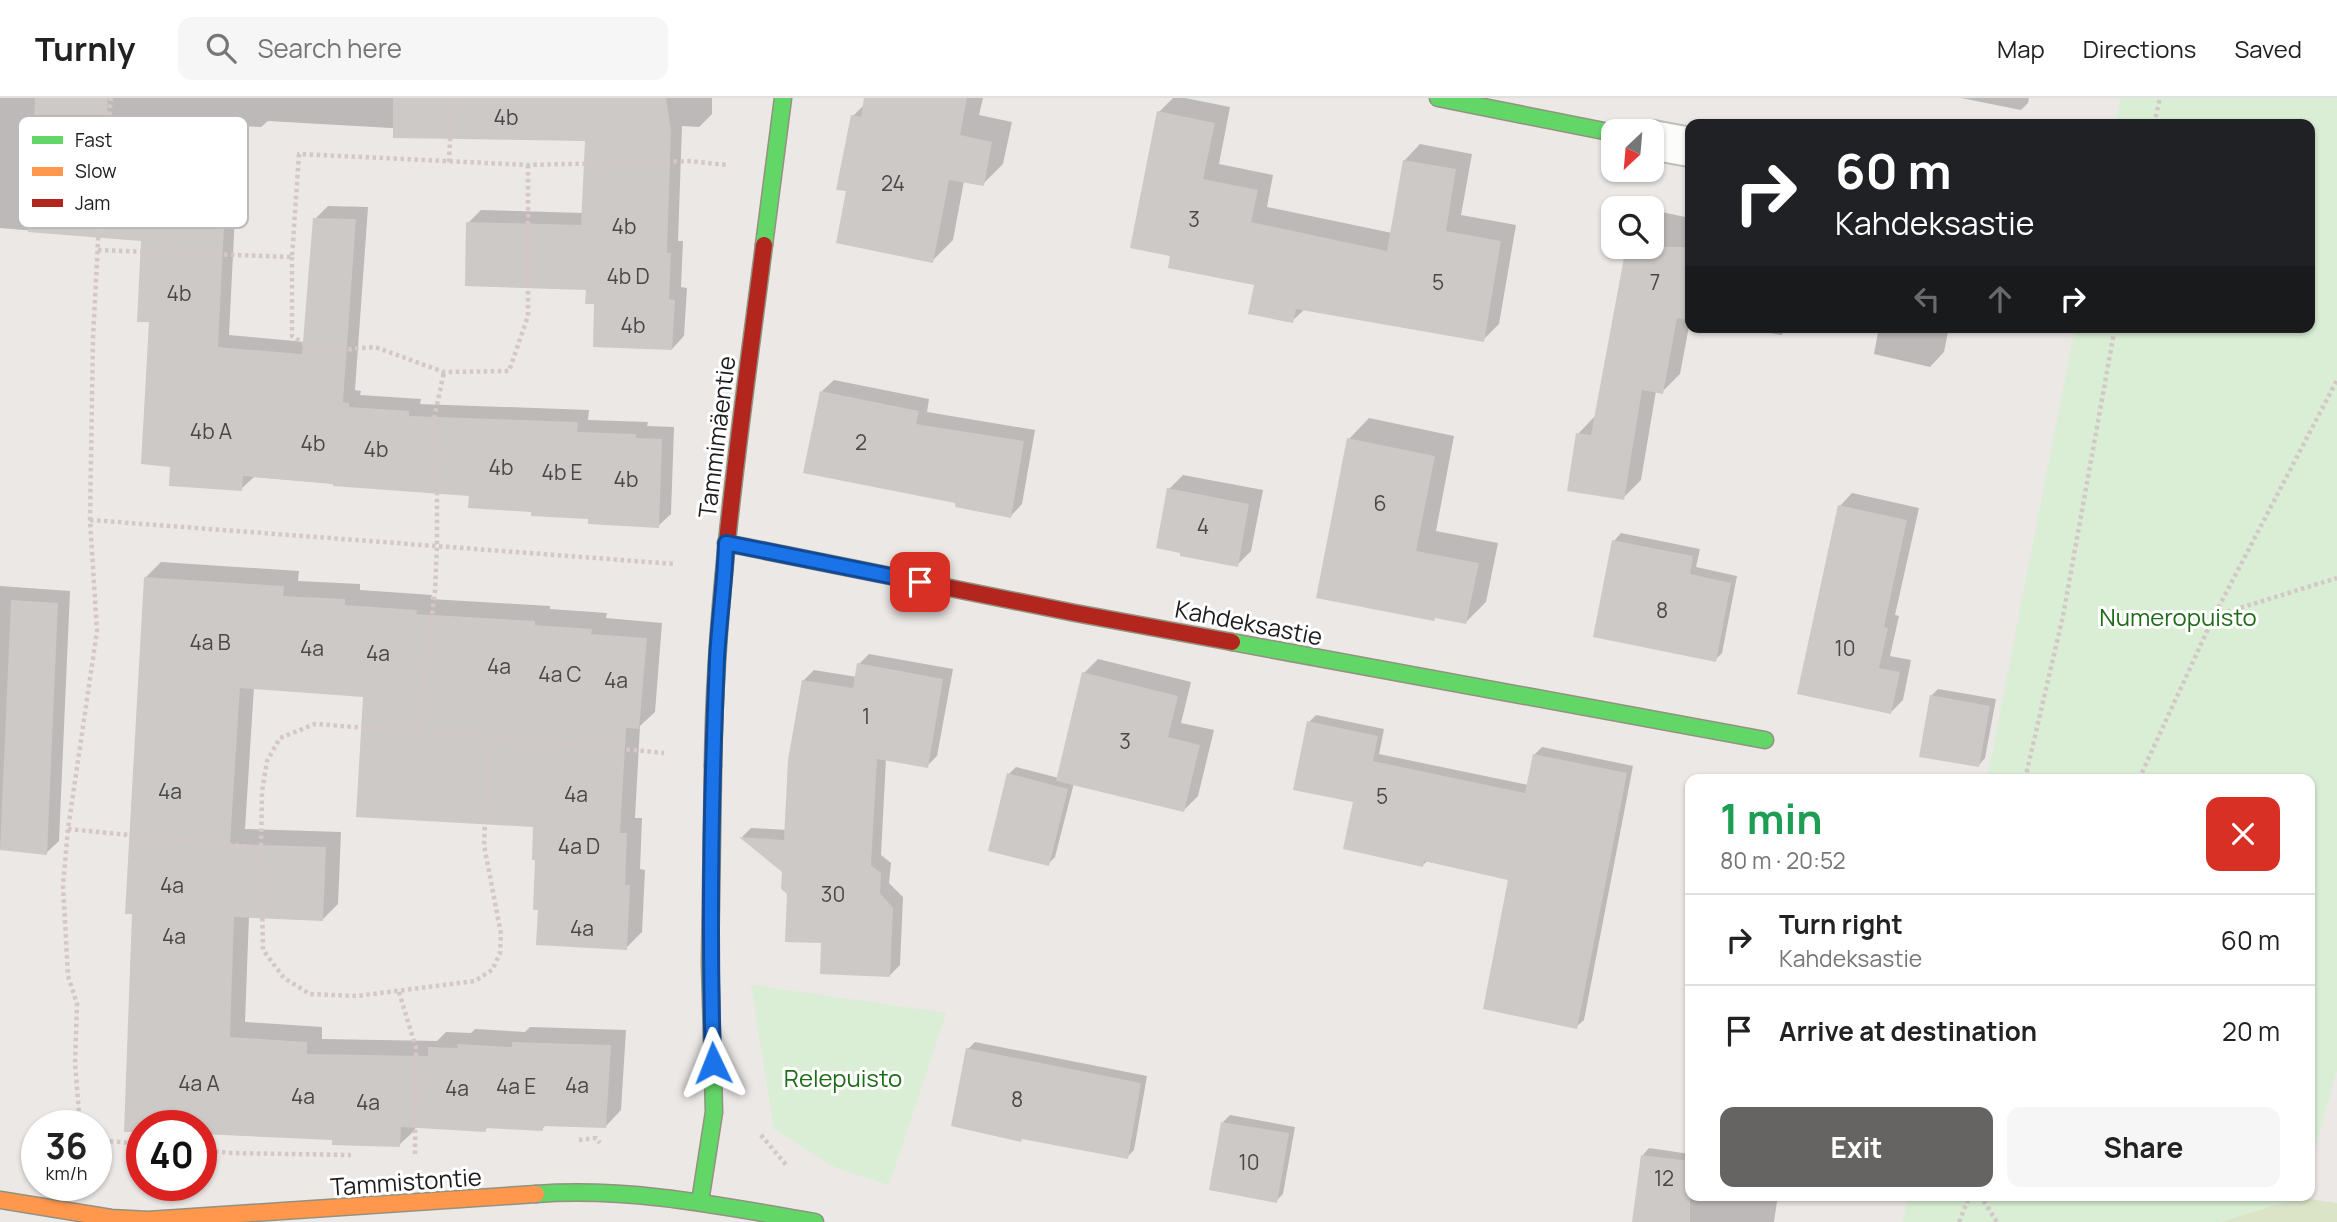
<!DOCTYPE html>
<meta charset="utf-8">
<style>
:root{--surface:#fff;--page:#f6f6f6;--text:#222;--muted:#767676;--line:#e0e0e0;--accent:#656463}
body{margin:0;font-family:Manrope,sans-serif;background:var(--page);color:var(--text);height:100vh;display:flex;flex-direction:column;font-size:26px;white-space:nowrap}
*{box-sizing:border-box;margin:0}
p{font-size:23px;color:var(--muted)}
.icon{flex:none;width:38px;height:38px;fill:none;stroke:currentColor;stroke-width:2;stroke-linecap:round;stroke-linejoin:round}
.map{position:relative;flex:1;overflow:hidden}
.details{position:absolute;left:1685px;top:676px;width:630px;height:427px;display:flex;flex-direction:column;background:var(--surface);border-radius:14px;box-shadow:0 2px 5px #0004}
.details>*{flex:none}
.guide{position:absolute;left:1685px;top:21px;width:630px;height:214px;border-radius:14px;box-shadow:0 2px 5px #0004;background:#202124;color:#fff;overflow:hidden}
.needle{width:46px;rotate:206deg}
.tools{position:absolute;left:1601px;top:21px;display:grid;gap:14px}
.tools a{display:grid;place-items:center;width:63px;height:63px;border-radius:14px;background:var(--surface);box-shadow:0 2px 5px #0004;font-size:35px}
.speed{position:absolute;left:21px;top:1012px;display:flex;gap:14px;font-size:35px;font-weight:700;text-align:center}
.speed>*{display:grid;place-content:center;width:91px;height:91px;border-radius:50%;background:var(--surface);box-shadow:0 2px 5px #0004;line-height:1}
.speed small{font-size:18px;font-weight:400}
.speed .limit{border:10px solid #d22;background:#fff;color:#111}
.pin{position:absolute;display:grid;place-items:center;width:60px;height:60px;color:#fff;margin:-30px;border-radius:14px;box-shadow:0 4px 10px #0006}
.me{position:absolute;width:77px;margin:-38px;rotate:358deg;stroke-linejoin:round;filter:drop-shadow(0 0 5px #0008)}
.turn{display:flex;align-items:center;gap:24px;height:147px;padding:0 35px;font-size:32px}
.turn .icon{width:91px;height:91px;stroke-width:2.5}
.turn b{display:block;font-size:49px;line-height:60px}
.lanes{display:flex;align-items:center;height:66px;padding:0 35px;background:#0003;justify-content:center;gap:35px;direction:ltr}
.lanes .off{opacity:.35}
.round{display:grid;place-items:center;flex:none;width:74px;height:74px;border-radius:14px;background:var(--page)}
.overview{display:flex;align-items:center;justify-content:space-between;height:119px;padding:0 35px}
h1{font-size:42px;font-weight:700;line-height:52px;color:#1e9e55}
.button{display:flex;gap:14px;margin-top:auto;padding:14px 35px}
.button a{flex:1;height:80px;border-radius:14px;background:var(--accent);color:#fff;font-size:28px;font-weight:700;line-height:80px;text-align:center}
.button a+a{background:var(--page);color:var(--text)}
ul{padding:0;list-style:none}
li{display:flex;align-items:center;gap:21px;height:91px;padding:0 35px;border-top:2px solid var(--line)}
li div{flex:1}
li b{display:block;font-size:26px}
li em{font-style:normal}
header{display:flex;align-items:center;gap:42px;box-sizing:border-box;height:98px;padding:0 35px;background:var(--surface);border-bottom:2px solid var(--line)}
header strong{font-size:33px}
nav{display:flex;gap:38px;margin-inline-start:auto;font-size:24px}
.search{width:490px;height:63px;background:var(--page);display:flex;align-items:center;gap:18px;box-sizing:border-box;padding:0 24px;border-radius:14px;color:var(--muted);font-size:26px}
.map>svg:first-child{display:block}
.grass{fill:#dce4c8}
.park{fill:#d9eed4}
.shadow{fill:#0003}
.building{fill:#ccc9c7}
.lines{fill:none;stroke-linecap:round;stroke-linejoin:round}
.street-casing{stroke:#bebdbc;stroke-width:42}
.fast-casing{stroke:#939180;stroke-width:19}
.slow-casing{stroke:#939180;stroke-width:19}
.jam-casing{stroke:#939180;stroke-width:19}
.path{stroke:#d4c7c8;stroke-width:4.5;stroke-dasharray:3.5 3.5;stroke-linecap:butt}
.street{stroke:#fcfcfb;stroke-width:38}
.fast{stroke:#63d668;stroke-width:16}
.slow{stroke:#ff974d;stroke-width:16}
.jam{stroke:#b3261e;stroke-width:16}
.route-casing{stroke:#114b97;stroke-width:18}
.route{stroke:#1a73e8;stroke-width:12}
.labels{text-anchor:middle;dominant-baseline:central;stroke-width:6;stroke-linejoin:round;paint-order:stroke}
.number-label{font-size:21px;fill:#494848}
.street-label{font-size:24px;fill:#1d1d1d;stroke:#fff}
.park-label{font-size:24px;fill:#206d19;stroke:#fff}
.key{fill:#fff;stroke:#bbb;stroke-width:2}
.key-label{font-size:19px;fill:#1d1d1d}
</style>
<header>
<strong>Turnly</strong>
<div class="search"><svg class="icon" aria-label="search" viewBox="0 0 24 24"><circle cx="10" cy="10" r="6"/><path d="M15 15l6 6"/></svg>Search here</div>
<nav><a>Map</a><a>Directions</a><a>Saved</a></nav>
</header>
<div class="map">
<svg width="2337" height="1124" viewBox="0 0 2337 1124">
<rect width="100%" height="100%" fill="#ebe8e6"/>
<path class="grass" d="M 2302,1097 L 2302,1100 L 2337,1105 L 2337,1124 L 2014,1124 Z"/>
<path class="park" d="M 2121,0 L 2337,0 L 2337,972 L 2310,1068 L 2310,681 L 1987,681 L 2075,229 L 2310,229 L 2310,26 L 2115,26 Z
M 751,887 L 946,915 L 889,1087 L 836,1070 L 774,1031 Z
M 1908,1097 L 2302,1097 L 2301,1100 L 2220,1124 L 1903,1124 Z"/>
<path class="shadow" d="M 0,0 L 712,0 L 712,16 L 699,29 L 682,28 L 678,143 L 683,143 L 681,189 L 687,190 L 684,238 L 672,251 L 596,204 L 588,191 L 468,125 L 481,112 L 583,115 L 587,41 L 268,23 L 261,29 L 117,22 L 113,86 L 236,96 L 229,237 L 305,244 L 315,121 L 328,108 L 368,109 L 355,292 L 361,293 L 360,297 L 421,301 L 420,306 L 589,312 L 588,322 L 648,324 L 647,328 L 674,329 L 671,416 L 658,428 L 533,413 L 470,397 L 254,379 L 241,391 L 172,367 L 151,222 L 143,142 L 0,130 Z
M 866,0 L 983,0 L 979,17 L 1012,24 L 1003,66 L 983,86 L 964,83 L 953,142 L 932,163 L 848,92 L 853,18 L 865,6 Z
M 1173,0 L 1185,0 L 1230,9 L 1219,66 L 1273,77 L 1267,109 L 1392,135 L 1404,63 L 1420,46 L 1472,56 L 1461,117 L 1516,127 L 1499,226 L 1483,242 L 1305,211 L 1292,223 L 1256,186 L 1172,157 L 1159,14 Z
M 1961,0 L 2029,0 L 2028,5 L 2021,12 Z
M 1652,112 L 1690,120 L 1690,223 L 1680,276 L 1662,294 L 1656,293 L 1641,382 L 1623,400 L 1578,336 L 1596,317 L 1628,149 L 1652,149 Z
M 1738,229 L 1789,229 L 1781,237 Z
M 1879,229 L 1949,229 L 1944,254 L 1930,269 L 1874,256 Z
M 834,282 L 929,301 L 927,314 L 1035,332 L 1022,406 L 1011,418 L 957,404 L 822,293 Z
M 1369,320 L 1454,338 L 1436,433 L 1498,445 L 1486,504 L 1466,524 L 1436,518 L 1349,341 Z
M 1183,377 L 1263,392 L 1251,453 L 1237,467 L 1169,391 Z
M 1852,395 L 1919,410 L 1895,517 L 1899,518 L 1890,558 L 1911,562 L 1903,602 L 1891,614 L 1799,595 L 1840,408 Z
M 1621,435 L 1700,451 L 1696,469 L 1737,478 L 1722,555 L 1715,562 L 1614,443 Z
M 161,464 L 299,473 L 298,483 L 360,486 L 360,492 L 432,497 L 431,501 L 550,508 L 550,511 L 607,515 L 606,520 L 662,525 L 655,614 L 640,628 L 635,720 L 642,720 L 640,771 L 645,772 L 642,834 L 626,850 L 540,811 L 535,728 L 365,597 L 254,589 L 245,731 L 341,734 L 338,806 L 322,822 L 249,818 L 245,924 L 322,929 L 322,941 L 437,943 L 446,934 L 471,935 L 475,931 L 525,934 L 530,929 L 626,932 L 621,1012 L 606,1028 L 547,1026 L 542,1031 L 489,1028 L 485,1032 L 415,1028 L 415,1032 L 399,1047 L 201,1027 L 142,1027 L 146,479 Z
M 0,488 L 70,493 L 59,743 L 46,755 L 0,751 Z
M 869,556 L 953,571 L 937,658 L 927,668 L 886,660 L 881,757 L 891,765 L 889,785 L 903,799 L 900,867 L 890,877 L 823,843 L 788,795 L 784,773 L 742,739 L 751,730 L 787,732 L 804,582 L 814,572 L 857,579 L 859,566 Z
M 1098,561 L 1191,584 L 1181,625 L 1214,632 L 1198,698 L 1184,712 L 1074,685 L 1055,759 L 1048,766 L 1009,676 L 1016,669 L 1059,680 L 1084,575 Z
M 1938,591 L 1996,601 L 1985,660 L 1978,668 L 1931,598 Z
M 1316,617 L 1384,631 L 1379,656 L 1528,687 L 1534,657 L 1542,649 L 1633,668 L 1584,922 L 1576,929 L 1510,781 L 1428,762 L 1423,767 L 1355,703 L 1309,624 Z
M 1690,877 L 1690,908 L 1687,907 Z
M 975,944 L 1147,978 L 1134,1052 L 1127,1059 L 968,951 Z
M 1230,1017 L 1295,1029 L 1283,1096 L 1276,1103 L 1223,1024 Z
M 1649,1050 L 1690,1056 L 1690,1097 L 1778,1097 L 1774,1124 L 1634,1124 L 1642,1058 Z"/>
<path class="building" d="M 35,0 L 108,0 L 102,98 L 225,108 L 218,249 L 302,256 L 313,120 L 356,121 L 343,304 L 349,305 L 349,309 L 409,313 L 409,318 L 578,324 L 577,334 L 636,336 L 636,340 L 662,341 L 659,430 L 588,426 L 588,421 L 531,418 L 531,414 L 468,410 L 469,398 L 333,388 L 333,386 L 243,378 L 242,393 L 169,388 L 170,369 L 141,366 L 149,224 L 137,224 L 141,143 L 28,134 Z
M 393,0 L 666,0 L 671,33 L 667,155 L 671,155 L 669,201 L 675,202 L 672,252 L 593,249 L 594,206 L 585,206 L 586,192 L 465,188 L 466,124 L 581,127 L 585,43 L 393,40 Z
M 864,0 L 967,0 L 960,37 L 992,44 L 984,88 L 949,82 L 933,165 L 836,145 L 846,93 L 836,92 L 851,17 L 861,19 Z
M 1157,13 L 1215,25 L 1203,81 L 1258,92 L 1251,124 L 1387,153 L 1403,62 L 1456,71 L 1446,133 L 1501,143 L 1484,244 L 1296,211 L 1293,225 L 1248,216 L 1254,187 L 1168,170 L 1170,158 L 1130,150 Z
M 1626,149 L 1690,149 L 1690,222 L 1677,220 L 1663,296 L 1642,292 L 1624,402 L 1567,393 L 1576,335 L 1591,337 Z
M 820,293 L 919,313 L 916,326 L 1024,343 L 1011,420 L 955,409 L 955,405 L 803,375 Z
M 1347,340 L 1435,358 L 1416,453 L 1479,465 L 1466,526 L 1435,520 L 1434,523 L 1316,500 Z
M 1167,390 L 1249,406 L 1238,469 L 1180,458 L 1180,455 L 1156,450 Z
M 1838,407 L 1907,422 L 1884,529 L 1888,530 L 1879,570 L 1900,574 L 1891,616 L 1797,596 Z
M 1612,442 L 1693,458 L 1690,476 L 1731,485 L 1716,564 L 1593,539 Z
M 144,479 L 284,488 L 283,498 L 345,501 L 345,507 L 417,512 L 416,516 L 535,523 L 535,527 L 592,531 L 591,536 L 647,540 L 639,631 L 626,630 L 620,735 L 627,735 L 625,787 L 630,787 L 627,852 L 536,847 L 538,812 L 533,812 L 535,762 L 532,762 L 533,729 L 356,719 L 363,599 L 240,590 L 230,746 L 326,749 L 323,823 L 234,819 L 230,939 L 307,944 L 307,956 L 428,958 L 428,949 L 458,950 L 457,946 L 512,949 L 512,944 L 611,947 L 606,1030 L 543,1028 L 543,1033 L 485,1030 L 486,1034 L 401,1029 L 400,1049 L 332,1047 L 332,1042 L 201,1036 L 201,1027 L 142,1027 L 142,1034 L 124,1034 L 132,816 L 125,816 Z
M 11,502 L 58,505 L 47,757 L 0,752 Z
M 857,565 L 943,581 L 928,670 L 877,661 L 871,767 L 881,775 L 880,795 L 893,810 L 890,879 L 820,876 L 821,845 L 785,844 L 787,796 L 781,791 L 782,774 L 739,739 L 784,742 L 788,662 L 802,582 L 853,590 Z
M 1082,574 L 1178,598 L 1168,639 L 1200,647 L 1184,714 L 1056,683 Z
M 1930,597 L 1990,608 L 1979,669 L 1919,659 Z
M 1307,623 L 1378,638 L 1373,663 L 1525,695 L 1533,656 L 1627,675 L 1577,931 L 1483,911 L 1508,782 L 1424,763 L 1423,769 L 1343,751 L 1353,704 L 1293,692 Z
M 1007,675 L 1068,691 L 1049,768 L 988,753 Z
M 966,950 L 1141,985 L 1128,1061 L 1022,1041 L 1021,1044 L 951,1028 Z
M 1221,1024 L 1289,1035 L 1277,1105 L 1209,1092 Z
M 1641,1057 L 1690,1063 L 1690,1124 L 1632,1124 Z"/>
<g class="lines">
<g class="street-casing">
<path id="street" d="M 1652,42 L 1690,49"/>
</g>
<g class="fast-casing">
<path id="fast" d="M 1438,0 L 1614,35
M 764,147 L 783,0
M 1232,544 L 1765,642
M 536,1096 C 630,1089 722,1108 815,1124
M 700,1104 L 714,1014 L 710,865 L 713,668"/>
</g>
<g class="slow-casing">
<path id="slow" d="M 0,1102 L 111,1120 L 148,1122 L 536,1096"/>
</g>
<g class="jam-casing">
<path id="jam" d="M 726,445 L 1075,515 L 1232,544
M 713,668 C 715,493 742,320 764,147"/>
</g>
<path class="path" d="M 2154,26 L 2160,0
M 449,64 L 452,0
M 98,152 L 292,159 L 299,56 L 528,67 L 689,63 L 727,67
M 292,159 L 292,238 L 317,254 L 375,249 L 444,274 L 509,273 L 528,218 L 528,67
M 90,422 L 675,466
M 2214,518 L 2337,480
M 417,634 L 435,493 L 437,448 L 437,380 L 433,326 L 444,274
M 2025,681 L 2063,518 L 2115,229
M 2139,681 L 2214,518 L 2337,282
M 68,731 L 261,750 L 262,694 L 267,663 L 280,640 L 315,626 L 531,642 L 664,655
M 261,750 L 263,852 L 284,880 L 310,896 L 357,898 L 475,883 L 492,872 L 500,856 L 501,836 L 484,747 L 489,639
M 399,894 L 416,950 L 415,1056
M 80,1027 L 75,965 L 77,906 L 68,878 L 63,787 L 68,731 L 97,533 L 90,422 L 93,240 L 99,125 L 111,0
M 761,1037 L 787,1068
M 96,1042 L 142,1046
M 579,1042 L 596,1040 L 600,1045
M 201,1052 L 231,1055 L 351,1057
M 1980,1097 L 1997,1124
M 1959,1124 L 1970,1097"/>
<use href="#street" class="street"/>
<use href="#fast" class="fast"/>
<use href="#slow" class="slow"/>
<use href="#jam" class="jam"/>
</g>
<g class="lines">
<g class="route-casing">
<path id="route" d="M 713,965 C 709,830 711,696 717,561 C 719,523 725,484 726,445 L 920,484"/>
</g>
<use href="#route" class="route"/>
</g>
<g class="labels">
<g class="number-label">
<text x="506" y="19">4b</text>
<text x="893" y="85">24</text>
<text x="1194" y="121">3</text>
<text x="624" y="128">4b</text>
<text x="628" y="178">4b D</text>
<text x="1438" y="184">5</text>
<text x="1655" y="184">7</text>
<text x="179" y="195">4b</text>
<text x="633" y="227">4b</text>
<text x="211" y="333">4b A</text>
<text x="861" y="344">2</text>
<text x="313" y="345">4b</text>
<text x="376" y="351">4b</text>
<text x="501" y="369">4b</text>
<text x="562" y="374">4b E</text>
<text x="626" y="381">4b</text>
<text x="1380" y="405">6</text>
<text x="1203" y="428">4</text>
<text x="1662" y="512">8</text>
<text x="210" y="544">4a B</text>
<text x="312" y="550">4a</text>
<text x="1845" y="550">10</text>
<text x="378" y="555">4a</text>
<text x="499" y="568">4a</text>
<text x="560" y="576">4a C</text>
<text x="616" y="582">4a</text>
<text x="866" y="618">1</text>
<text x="1125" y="643">3</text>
<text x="170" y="693">4a</text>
<text x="576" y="696">4a</text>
<text x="1382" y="698">5</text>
<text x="579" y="748">4a D</text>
<text x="172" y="787">4a</text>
<text x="833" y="796">30</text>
<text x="582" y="830">4a</text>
<text x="174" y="838">4a</text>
<text x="199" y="985">4a A</text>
<text x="577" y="987">4a</text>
<text x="516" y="988">4a E</text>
<text x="457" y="990">4a</text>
<text x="303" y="998">4a</text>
<text x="1017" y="1001">8</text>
<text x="368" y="1004">4a</text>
<text x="1249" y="1064">10</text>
<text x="1664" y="1080">12</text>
</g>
<g class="street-label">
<text transform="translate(716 339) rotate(-83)">Tammimäentie</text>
<text transform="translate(1249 524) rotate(11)">Kahdeksastie</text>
<text transform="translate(406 1083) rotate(-4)">Tammistontie</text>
</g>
<g class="park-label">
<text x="2178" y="518">Numeropuisto</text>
<text x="843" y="979">Relepuisto</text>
</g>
</g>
<rect x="18" y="18" width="230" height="112" rx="10" class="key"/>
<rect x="32" y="38" width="31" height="8" fill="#63d668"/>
<rect x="32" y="69" width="31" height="9" fill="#ff974d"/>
<rect x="32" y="101" width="31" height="8" fill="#b3261e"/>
<g class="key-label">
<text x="75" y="49">Fast</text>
<text x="75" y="80">Slow</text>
<text x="75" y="112">Jam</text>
</g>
</svg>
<div class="tools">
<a><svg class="needle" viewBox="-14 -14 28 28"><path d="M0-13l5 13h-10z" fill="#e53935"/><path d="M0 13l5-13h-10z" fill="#767676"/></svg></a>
<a><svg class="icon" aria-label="search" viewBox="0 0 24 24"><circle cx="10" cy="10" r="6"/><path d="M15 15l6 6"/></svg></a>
</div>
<div class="speed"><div>36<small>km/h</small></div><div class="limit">40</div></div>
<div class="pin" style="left:920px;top:484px;background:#d93025"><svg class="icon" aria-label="arrive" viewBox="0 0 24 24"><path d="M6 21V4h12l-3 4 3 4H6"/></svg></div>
<svg class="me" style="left:713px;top:965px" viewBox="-20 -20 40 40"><path d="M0-17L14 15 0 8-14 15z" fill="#1a73e8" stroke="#fff" stroke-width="4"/></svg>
<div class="guide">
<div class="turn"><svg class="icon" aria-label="right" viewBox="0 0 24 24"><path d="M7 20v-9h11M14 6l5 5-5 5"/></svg><div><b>60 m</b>Kahdeksastie</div></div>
<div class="lanes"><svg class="icon off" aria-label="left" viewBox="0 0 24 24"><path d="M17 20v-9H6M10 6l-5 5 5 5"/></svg><svg class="icon off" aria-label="ahead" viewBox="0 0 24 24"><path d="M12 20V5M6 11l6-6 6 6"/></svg><svg class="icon" aria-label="right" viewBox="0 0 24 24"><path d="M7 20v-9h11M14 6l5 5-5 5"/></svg></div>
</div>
<section class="details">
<div class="overview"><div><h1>1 min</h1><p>80 m · 20:52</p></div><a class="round" style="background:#d93025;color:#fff"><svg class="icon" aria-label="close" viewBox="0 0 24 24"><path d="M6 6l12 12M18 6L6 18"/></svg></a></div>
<ul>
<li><svg class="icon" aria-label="right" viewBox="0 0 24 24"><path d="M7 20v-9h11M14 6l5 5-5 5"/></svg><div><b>Turn right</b><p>Kahdeksastie</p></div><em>60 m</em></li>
<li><svg class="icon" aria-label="arrive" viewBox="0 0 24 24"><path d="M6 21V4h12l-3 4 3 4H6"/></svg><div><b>Arrive at destination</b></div><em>20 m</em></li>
</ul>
<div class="button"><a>Exit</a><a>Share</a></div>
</section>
</div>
